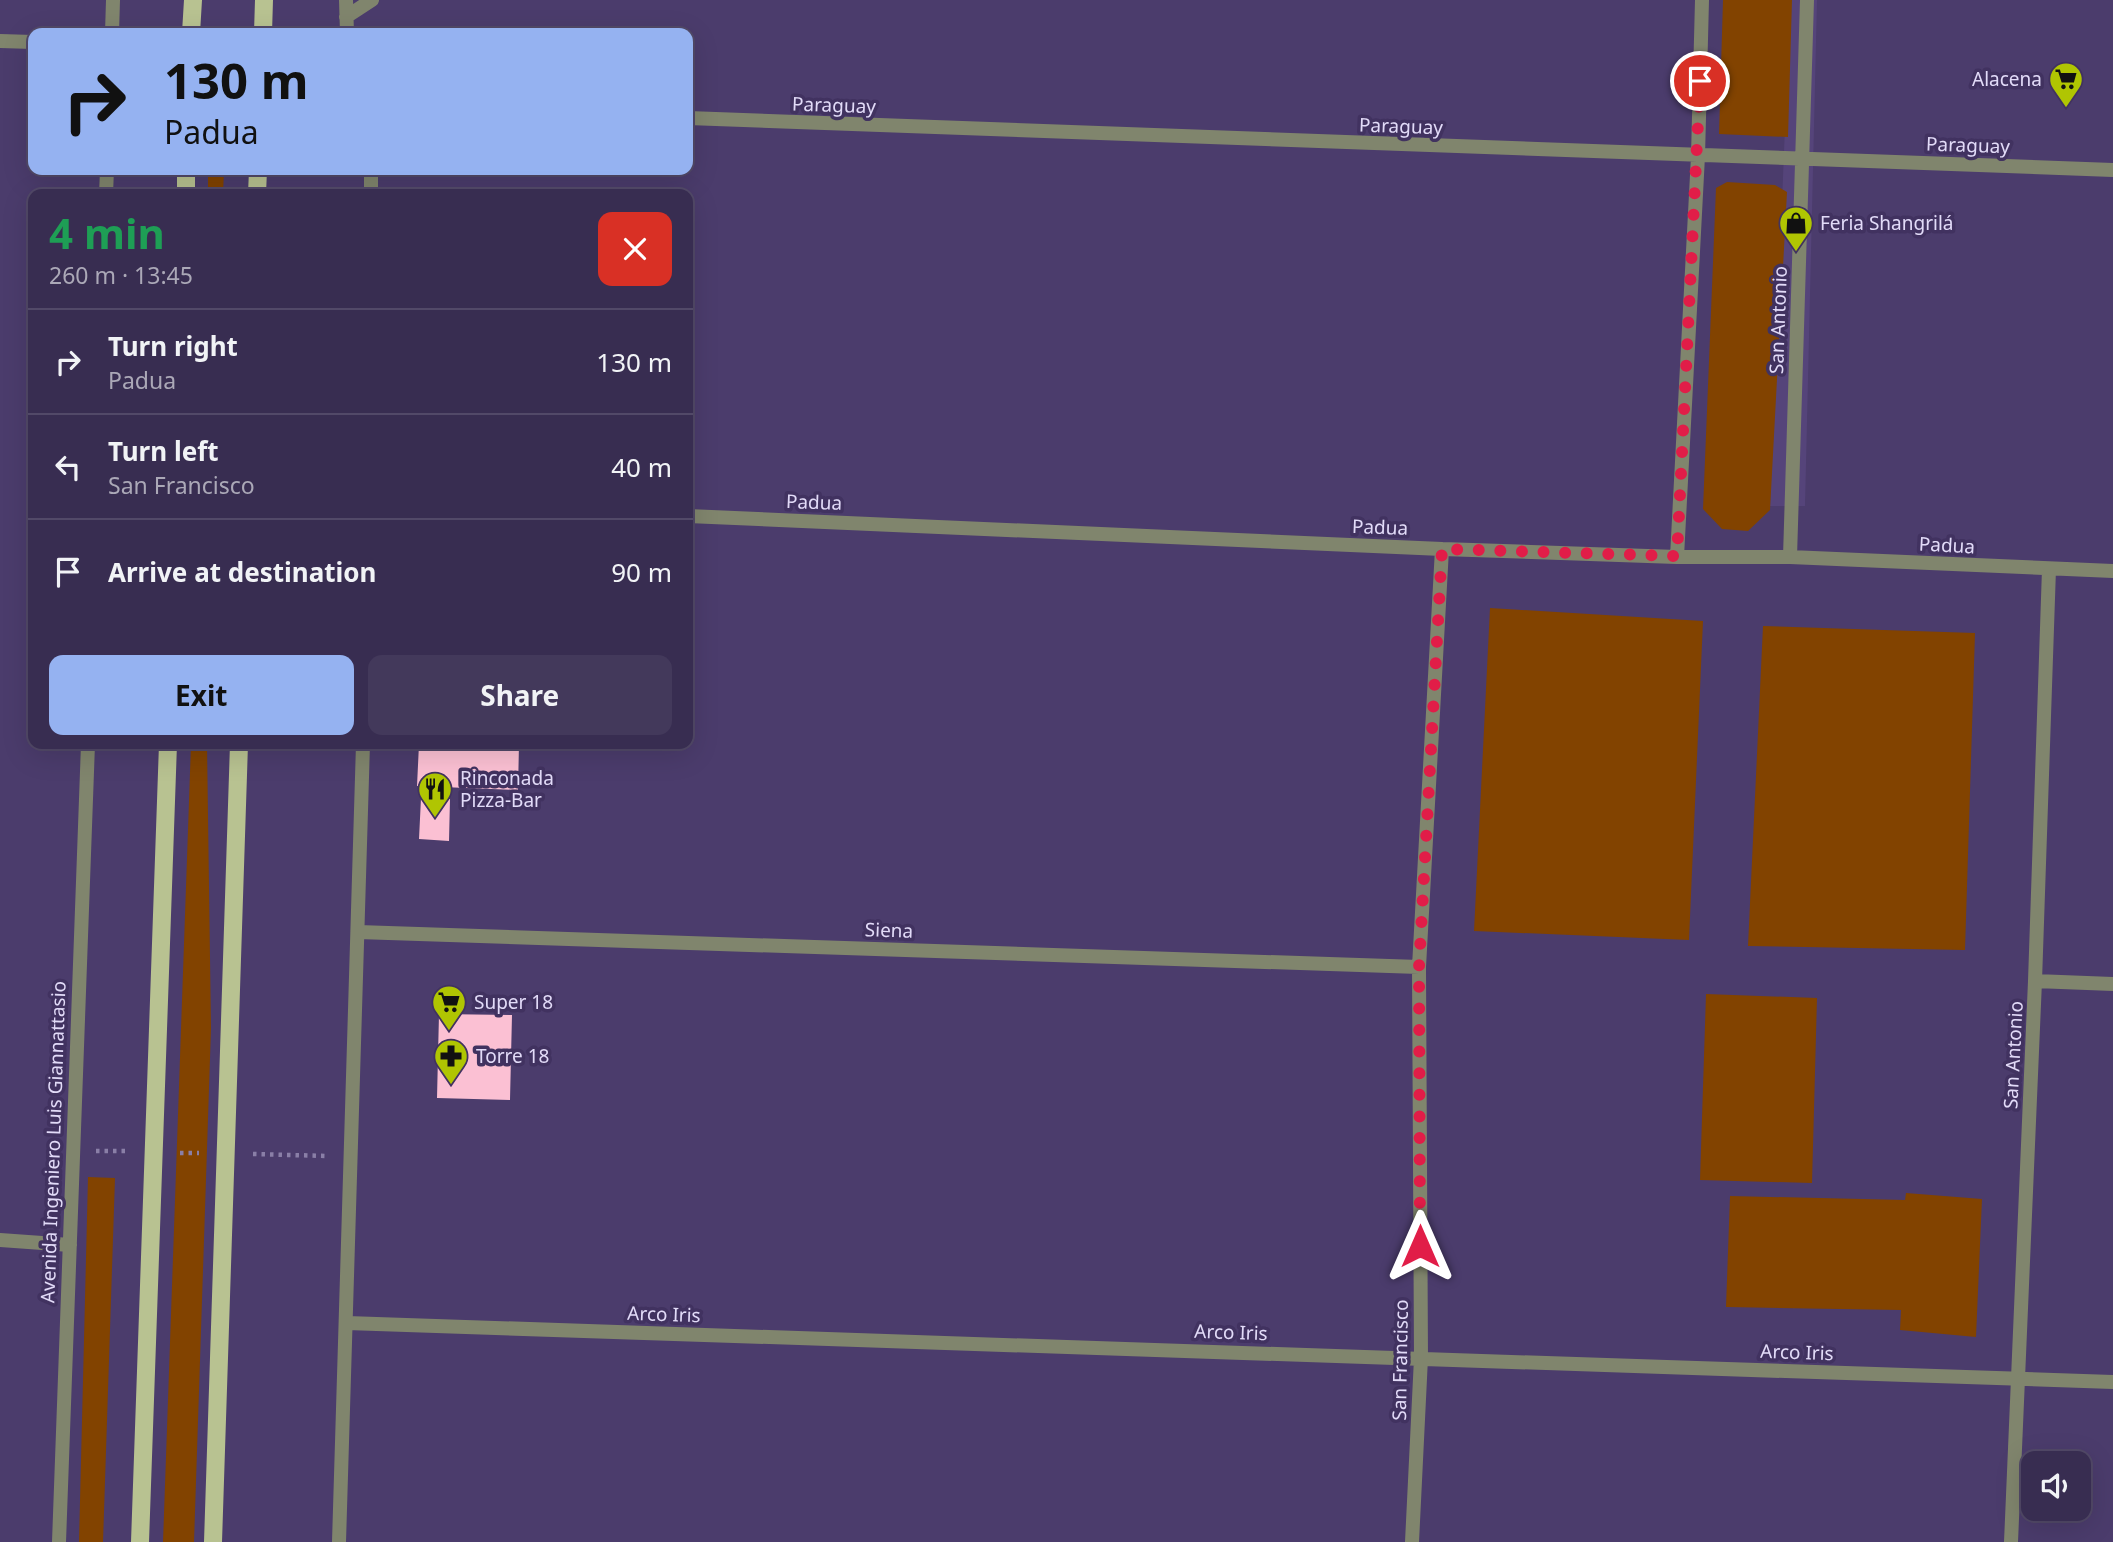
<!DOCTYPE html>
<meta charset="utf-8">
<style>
:root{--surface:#382d51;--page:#43395b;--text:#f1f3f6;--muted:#aba8b7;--line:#524968;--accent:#95b2f1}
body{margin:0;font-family:"Noto Sans",sans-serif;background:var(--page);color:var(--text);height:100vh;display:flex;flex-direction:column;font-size:26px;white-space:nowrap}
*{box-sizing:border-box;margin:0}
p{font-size:23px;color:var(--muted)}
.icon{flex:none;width:38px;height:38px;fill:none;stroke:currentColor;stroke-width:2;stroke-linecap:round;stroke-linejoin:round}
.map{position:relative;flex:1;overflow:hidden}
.panel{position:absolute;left:28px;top:189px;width:665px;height:560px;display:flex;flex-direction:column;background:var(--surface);border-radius:14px;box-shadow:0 7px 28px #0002,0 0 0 2px var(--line)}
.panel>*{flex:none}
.hud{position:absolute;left:28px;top:28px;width:665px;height:147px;border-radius:14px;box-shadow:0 7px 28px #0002,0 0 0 2px var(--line);background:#95b2f1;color:#111;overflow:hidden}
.buttons{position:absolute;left:2021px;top:1451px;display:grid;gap:14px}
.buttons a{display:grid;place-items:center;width:70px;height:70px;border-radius:14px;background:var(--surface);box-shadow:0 7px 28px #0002,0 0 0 2px var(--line);font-size:35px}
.pin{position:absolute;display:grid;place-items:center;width:60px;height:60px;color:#fff;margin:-30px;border:4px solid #fff;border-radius:50%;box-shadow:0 2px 7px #0007}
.me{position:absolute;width:77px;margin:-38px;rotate:0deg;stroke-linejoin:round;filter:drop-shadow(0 0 5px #0008)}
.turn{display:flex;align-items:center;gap:24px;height:147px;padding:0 21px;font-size:32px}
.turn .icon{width:91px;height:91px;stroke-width:2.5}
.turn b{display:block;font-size:49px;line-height:60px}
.round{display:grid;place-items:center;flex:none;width:74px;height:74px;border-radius:14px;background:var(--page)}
.headline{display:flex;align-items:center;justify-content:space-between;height:119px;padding:0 21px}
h1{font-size:42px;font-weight:700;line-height:52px;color:#1e9e55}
.primary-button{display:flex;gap:14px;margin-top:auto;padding:14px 21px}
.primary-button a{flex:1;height:80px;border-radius:14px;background:var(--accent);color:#111;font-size:28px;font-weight:700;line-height:80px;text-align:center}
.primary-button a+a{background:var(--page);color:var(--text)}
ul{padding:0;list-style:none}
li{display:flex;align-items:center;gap:21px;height:105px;padding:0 21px;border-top:2px solid var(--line)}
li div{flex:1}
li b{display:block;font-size:26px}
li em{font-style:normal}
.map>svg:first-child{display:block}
.built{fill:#55447a}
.green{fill:#824300}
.building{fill:#fbc0d3}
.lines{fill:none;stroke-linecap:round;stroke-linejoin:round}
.path{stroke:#8a7fa7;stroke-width:4.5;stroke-dasharray:3.5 5;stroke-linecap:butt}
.minor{stroke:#80856d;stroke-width:14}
.primary{stroke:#b8c291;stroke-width:18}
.route{stroke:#e11d48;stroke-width:12;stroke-dasharray:0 21.6}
.labels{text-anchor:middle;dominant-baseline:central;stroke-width:7;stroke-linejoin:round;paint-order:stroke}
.poi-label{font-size:19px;fill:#e2dbf8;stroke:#413260;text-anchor:start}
.street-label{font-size:19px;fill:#e2dbf8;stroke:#413260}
</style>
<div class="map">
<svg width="2113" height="1542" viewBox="0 0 2113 1542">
<rect width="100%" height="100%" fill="#4b3c6c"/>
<path class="built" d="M 1790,0 L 1817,0 L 1805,506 L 1770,506 Z"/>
<path class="green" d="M 1723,0 L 1792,0 L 1788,137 L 1719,134 Z
M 208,170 L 224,170 L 223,194 L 208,194 Z
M 1727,182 L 1775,185 L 1787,192 L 1770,510 L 1748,531 L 1722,529 L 1703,509 L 1716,188 Z
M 1490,608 L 1703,621 L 1689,940 L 1474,931 Z
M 1763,626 L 1975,633 L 1965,950 L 1748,946 Z
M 191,744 L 207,744 L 211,1028 L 194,1542 L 163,1542 Z
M 1706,994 L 1817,998 L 1812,1183 L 1700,1180 Z
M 88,1177 L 115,1178 L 103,1542 L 79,1542 Z
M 1906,1193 L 1982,1199 L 1976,1337 L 1900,1330 L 1901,1310 L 1726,1307 L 1730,1196 L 1905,1200 Z"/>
<path class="building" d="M 419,744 L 519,744 L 518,790 L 417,786 Z
M 421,798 L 450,799 L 449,841 L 419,839 Z
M 439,1014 L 512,1015 L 510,1100 L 437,1098 Z"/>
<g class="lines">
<path class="path" d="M 96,1151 L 129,1151
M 180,1153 L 199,1153
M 253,1154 L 328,1156"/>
<path class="minor" d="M 346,0 L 347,33
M 346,17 L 372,0
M 112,33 L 113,0
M 0,41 L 33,42
M 688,118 L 2113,170
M 106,194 L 107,170
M 371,194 L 371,170
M 688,516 L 1442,549 L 1677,557 L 1790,557 L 2113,571
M 1677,557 L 1698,156 L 1702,0
M 1790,557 L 1807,0
M 358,932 L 1419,967
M 2035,981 L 2113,984
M 0,1240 L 70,1245
M 347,1323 L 2113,1382
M 59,1542 L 88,744
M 339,1542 L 363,744
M 1412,1542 L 1421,1358 L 1419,967 L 1442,549
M 2011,1542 L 2035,981 L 2049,569"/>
<path class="primary" d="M 191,33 L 193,0
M 263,33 L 264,0
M 186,194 L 186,170
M 257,194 L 258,170
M 140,1542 L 168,744
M 213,1542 L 239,744"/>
</g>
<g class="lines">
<path class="route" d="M 1420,1246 L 1419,967 L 1442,549 L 1677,556 L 1700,81"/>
</g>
<defs>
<g id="supermarket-pin" transform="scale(1.75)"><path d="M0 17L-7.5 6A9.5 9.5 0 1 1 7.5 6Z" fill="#b0c502" stroke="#413260"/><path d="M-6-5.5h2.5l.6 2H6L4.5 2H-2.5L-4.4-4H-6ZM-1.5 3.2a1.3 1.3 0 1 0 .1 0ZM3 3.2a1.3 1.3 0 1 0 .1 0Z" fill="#111"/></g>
<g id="shop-pin" transform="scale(1.75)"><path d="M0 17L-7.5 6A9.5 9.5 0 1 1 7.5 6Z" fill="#b0c502" stroke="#413260"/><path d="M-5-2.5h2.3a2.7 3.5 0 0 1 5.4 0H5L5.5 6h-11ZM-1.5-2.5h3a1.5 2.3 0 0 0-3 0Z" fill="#111"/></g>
<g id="restaurant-pin" transform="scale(1.75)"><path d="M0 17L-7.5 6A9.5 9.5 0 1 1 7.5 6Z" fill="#b0c502" stroke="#413260"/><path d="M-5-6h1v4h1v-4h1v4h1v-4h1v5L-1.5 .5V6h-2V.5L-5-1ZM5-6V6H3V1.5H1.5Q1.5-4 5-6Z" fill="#111"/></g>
<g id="pharmacy-pin" transform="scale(1.75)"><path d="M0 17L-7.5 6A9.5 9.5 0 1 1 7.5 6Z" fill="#b0c502" stroke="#413260"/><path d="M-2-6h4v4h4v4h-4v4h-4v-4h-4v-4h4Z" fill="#111"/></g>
</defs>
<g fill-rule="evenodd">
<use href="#supermarket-pin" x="2066" y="79"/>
<use href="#shop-pin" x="1796" y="223"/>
<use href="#restaurant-pin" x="435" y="789"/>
<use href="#supermarket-pin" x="449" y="1002"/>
<use href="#pharmacy-pin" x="451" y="1056"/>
</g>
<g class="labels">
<g class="poi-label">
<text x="2042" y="79" text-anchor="end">Alacena</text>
<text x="1820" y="223">Feria Shangrilá</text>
<text x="460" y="778">Rinconada<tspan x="460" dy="22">Pizza-Bar</tspan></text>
<text x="474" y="1002">Super 18</text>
<text x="476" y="1056">Torre 18</text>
</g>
<g class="street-label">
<text transform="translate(834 105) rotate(2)">Paraguay</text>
<text transform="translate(1401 126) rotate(2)">Paraguay</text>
<text transform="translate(1968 145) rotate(2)">Paraguay</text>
<text transform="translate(1778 320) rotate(-88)">San Antonio</text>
<text transform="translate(814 502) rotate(2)">Padua</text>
<text transform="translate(1380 527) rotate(2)">Padua</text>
<text transform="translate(1947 545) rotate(3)">Padua</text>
<text transform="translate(889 930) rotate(2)">Siena</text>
<text transform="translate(2013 1055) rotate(-87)">San Antonio</text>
<text transform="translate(53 1142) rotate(-88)">Avenida Ingeniero Luis Giannattasio</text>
<text transform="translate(664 1314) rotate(2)">Arco Iris</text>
<text transform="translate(1231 1332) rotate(2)">Arco Iris</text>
<text transform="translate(1797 1352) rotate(2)">Arco Iris</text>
<text transform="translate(1400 1360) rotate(-89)">San Francisco</text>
</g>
</g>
</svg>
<div class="buttons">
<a><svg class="icon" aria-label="sound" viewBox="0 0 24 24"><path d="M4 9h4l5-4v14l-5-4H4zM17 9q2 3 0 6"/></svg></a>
</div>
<div class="pin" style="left:1700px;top:81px;background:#d93025"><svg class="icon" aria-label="arrive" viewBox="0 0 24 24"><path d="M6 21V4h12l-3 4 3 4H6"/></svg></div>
<svg class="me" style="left:1420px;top:1246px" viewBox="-20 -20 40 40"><path d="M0-17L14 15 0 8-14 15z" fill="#e11d48" stroke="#fff" stroke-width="4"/></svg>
<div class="hud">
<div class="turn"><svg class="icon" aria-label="right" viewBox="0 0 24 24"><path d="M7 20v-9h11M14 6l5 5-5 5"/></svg><div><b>130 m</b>Padua</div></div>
</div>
<section class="panel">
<div class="headline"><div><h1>4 min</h1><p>260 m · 13:45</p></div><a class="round" style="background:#d93025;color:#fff"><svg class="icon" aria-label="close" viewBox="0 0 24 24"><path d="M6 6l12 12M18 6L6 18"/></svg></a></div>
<ul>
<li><svg class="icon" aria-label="right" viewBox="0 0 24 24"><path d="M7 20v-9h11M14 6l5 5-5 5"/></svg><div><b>Turn right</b><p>Padua</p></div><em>130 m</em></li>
<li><svg class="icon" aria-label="left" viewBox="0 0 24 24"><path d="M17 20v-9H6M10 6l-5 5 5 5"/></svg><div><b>Turn left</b><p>San Francisco</p></div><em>40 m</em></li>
<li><svg class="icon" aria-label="arrive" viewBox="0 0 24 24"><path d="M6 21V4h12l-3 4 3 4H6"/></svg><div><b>Arrive at destination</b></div><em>90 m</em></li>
</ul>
<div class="primary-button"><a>Exit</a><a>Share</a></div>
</section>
</div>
